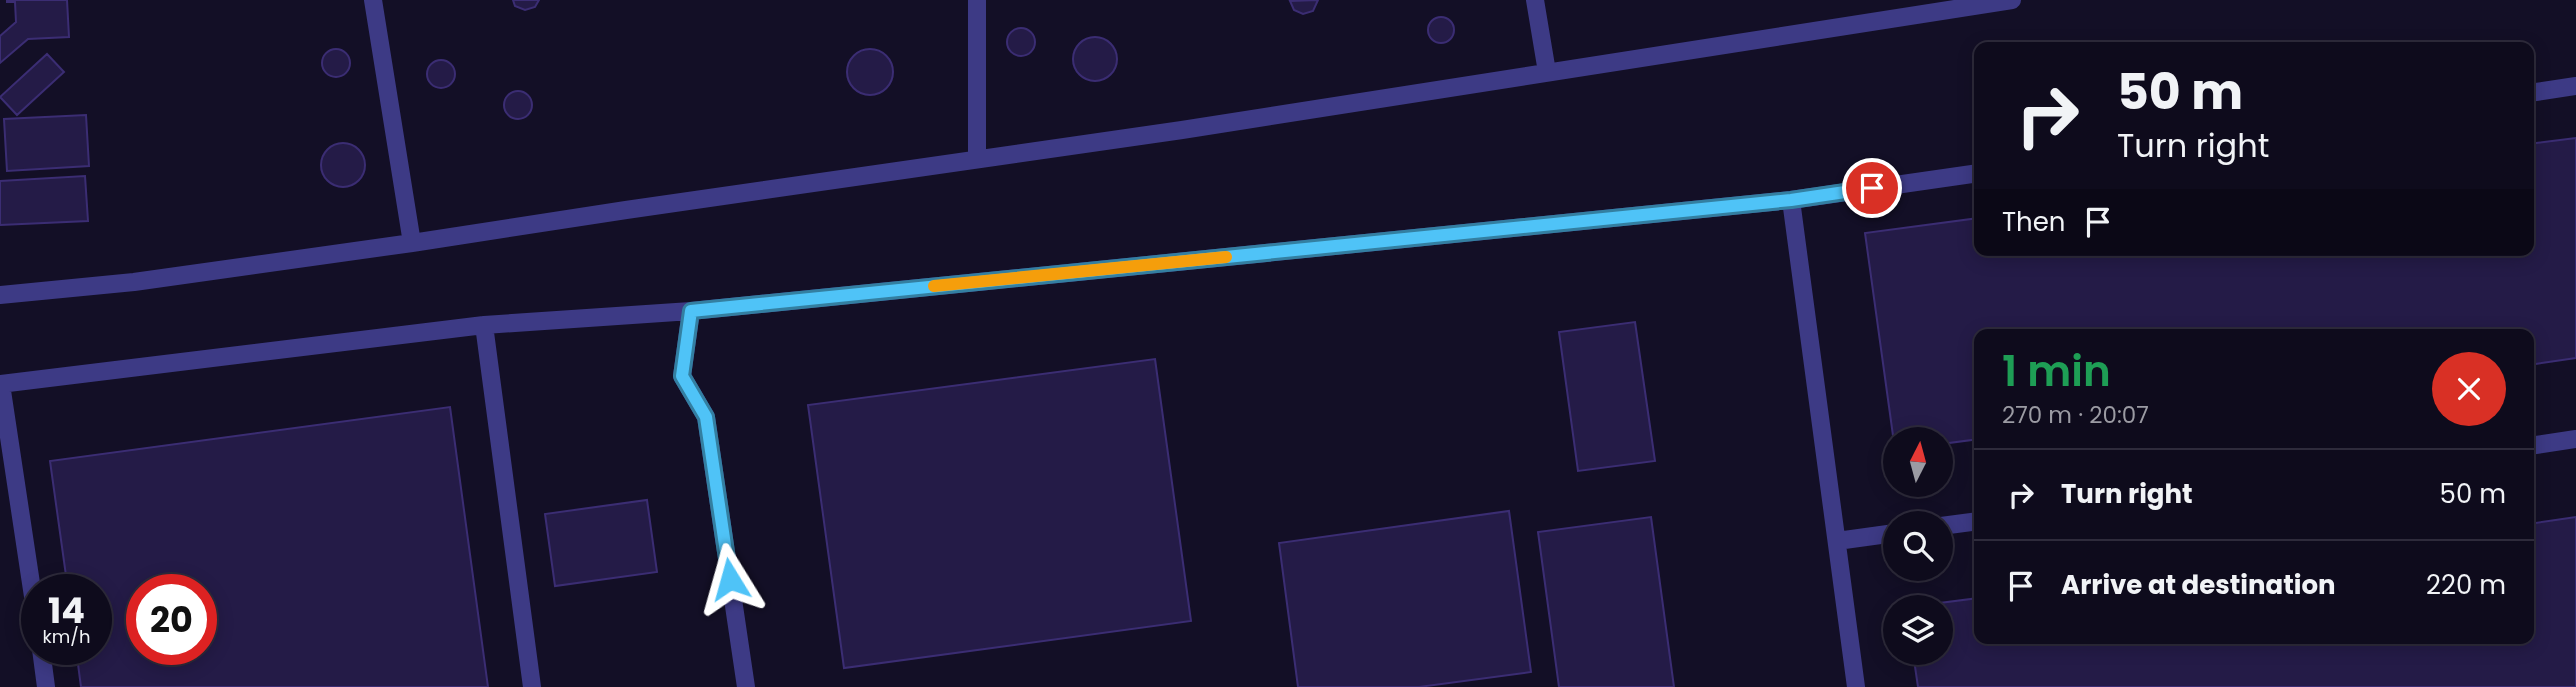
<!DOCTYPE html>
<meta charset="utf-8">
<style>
:root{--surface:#0e0b1c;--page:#171425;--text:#f1f3f6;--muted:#9b9ba3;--line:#2e2b3b}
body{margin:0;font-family:Poppins,sans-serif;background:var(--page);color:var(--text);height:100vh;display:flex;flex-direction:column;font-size:26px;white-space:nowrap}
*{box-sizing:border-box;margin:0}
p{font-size:23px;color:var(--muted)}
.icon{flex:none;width:38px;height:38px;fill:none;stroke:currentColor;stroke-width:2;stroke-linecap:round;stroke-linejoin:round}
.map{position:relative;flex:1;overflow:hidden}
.sheet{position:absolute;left:1974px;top:329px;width:560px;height:315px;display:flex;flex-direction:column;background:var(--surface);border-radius:14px;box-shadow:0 4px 18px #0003,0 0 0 2px var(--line)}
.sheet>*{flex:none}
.hud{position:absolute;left:1974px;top:42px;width:560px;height:214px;border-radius:14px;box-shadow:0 4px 18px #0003,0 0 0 2px var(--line);background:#0e0b1c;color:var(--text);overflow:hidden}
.needle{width:46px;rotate:6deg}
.fabs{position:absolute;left:1883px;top:427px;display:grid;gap:14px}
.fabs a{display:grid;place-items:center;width:70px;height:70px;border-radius:50%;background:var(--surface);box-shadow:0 4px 18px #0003,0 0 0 2px var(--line);font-size:35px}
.speed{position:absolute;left:21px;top:574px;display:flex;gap:14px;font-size:35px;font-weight:700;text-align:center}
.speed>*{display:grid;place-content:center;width:91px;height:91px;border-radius:50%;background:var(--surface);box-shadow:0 4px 18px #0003,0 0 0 2px var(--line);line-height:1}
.speed small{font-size:18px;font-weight:400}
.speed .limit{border:10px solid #d22;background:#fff;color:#111}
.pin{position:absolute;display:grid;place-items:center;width:60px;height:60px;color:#fff;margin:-30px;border:4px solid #fff;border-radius:50%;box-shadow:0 2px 7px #0007}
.me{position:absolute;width:77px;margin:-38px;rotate:352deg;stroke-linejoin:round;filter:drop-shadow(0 0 5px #0008)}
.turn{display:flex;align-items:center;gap:24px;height:147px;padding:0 28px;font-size:32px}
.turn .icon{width:91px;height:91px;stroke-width:2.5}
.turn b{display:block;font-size:49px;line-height:60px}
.then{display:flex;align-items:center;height:66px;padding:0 28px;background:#0003;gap:14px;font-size:26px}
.round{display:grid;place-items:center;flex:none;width:74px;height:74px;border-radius:37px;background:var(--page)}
.overview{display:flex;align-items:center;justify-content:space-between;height:119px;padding:0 28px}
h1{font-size:42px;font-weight:600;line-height:52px;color:#1e9e55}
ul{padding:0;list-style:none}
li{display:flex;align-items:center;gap:21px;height:91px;padding:0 28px;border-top:2px solid var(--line)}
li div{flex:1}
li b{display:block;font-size:26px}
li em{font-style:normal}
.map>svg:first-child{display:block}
.building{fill:#241b47;stroke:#3b2d73;stroke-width:2;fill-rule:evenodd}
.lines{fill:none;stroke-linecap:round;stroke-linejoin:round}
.lane{stroke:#3d3a85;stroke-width:18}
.street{stroke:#3d3a85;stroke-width:18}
.route-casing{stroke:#337fa1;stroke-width:18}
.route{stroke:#4fc3f7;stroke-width:12}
.slow{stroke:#f59e0b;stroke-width:12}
</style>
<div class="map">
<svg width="2576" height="687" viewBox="0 0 2576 687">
<rect width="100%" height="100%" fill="#130f26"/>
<path class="building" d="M 7,0 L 67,0 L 69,37 L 28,39 L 0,63 L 0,36 L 16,22 L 15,2 L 7,2 Z
M 513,0 L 539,0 L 535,7 L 525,10 L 515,6 Z
M 1318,0 L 1313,11 L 1303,14 L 1294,10 L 1290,1 Z
M1428 30a13 13 0 1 1 26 0a13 13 0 1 1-26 0Z
M1007 42a14 14 0 1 1 28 0a14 14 0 1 1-28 0Z
M1073 59a22 22 0 1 1 44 0a22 22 0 1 1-44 0Z
M322 63a14 14 0 1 1 28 0a14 14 0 1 1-28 0Z
M847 72a23 23 0 1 1 46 0a23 23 0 1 1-46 0Z
M 47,54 L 64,72 L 17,115 L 0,97 Z
M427 74a14 14 0 1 1 28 0a14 14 0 1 1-28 0Z
M504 105a14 14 0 1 1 28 0a14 14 0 1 1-28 0Z
M 86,115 L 89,166 L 7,171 L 4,119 Z
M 2576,138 L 2576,358 L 2529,365 L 2529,334 L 1979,334 L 1979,439 L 1941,444 L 1941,439 L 1895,439 L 1895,450 L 1865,233 L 1979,218 L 1979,250 L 2529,250 L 2529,144 Z
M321 165a22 22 0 1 1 44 0a22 22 0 1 1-44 0Z
M 85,176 L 88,221 L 0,225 L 0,181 Z
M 1635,322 L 1655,461 L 1578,471 L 1559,332 Z
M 1155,359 L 1191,621 L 844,668 L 808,405 Z
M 450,407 L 488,687 L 81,687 L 76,649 L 96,649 L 96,590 L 68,590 L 50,461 ZM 142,590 L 201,590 L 201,649 L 142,649 Z
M 647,500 L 657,572 L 555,586 L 545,514 Z
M 1509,511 L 1531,672 L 1419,687 L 1298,687 L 1279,543 Z
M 1651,517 L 1674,687 L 1559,687 L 1538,532 Z
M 2576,517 L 2576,687 L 1918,687 L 1913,653 L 1941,653 L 1941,607 L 1908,607 L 1979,598 L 1979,639 L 2529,639 L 2529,524 Z"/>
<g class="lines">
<path class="lane" d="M 2529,93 L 2576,86
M 1791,200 L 1856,687
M 691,311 L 682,376 L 706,417 L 746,687
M 484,325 L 532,687
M 0,384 L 484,325 L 691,311 L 1791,200 L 1979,173
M 1,384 L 37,623
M 2529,446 L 2576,439
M 1941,526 L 1979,521
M 1837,541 L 1895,533
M 41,649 L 46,687"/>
<path class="street" d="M 373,0 L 412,243
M 977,0 L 977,159
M 1535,0 L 1547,72
M 0,295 L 134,282 L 412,243 L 626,210 L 1182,130 L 2012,0"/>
</g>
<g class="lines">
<g class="route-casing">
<path id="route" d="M 730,579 L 706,417 L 682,376 L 691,311 L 1791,200 L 1872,188"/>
</g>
<use href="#route" class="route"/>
<path class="slow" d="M 934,286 L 1226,257"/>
</g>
</svg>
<div class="fabs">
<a><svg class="needle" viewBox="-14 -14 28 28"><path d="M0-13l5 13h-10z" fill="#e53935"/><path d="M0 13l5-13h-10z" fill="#9b9ba3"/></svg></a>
<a><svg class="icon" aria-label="search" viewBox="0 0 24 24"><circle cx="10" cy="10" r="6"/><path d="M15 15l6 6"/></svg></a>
<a><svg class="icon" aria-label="layers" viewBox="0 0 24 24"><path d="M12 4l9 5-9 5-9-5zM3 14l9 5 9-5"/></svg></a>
</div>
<div class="speed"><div>14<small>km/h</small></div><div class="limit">20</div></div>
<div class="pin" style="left:1872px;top:188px;background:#d93025"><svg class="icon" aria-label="arrive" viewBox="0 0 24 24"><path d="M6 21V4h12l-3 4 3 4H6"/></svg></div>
<svg class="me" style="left:730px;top:579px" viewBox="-20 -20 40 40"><path d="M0-17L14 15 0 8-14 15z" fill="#4fc3f7" stroke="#fff" stroke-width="4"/></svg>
<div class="hud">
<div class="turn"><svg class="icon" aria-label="right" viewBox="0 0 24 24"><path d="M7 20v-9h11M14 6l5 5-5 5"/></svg><div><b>50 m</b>Turn right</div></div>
<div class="then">Then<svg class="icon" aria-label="arrive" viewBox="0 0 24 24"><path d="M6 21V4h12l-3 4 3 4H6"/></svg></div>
</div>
<section class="sheet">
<div class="overview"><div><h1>1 min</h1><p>270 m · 20:07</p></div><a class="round" style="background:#d93025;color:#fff"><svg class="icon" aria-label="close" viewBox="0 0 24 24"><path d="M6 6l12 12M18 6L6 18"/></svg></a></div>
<ul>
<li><svg class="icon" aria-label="right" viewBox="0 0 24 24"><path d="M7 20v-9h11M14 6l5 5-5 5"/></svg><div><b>Turn right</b></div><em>50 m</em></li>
<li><svg class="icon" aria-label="arrive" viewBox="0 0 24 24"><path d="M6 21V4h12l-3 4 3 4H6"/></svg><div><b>Arrive at destination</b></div><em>220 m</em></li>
</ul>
</section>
</div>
